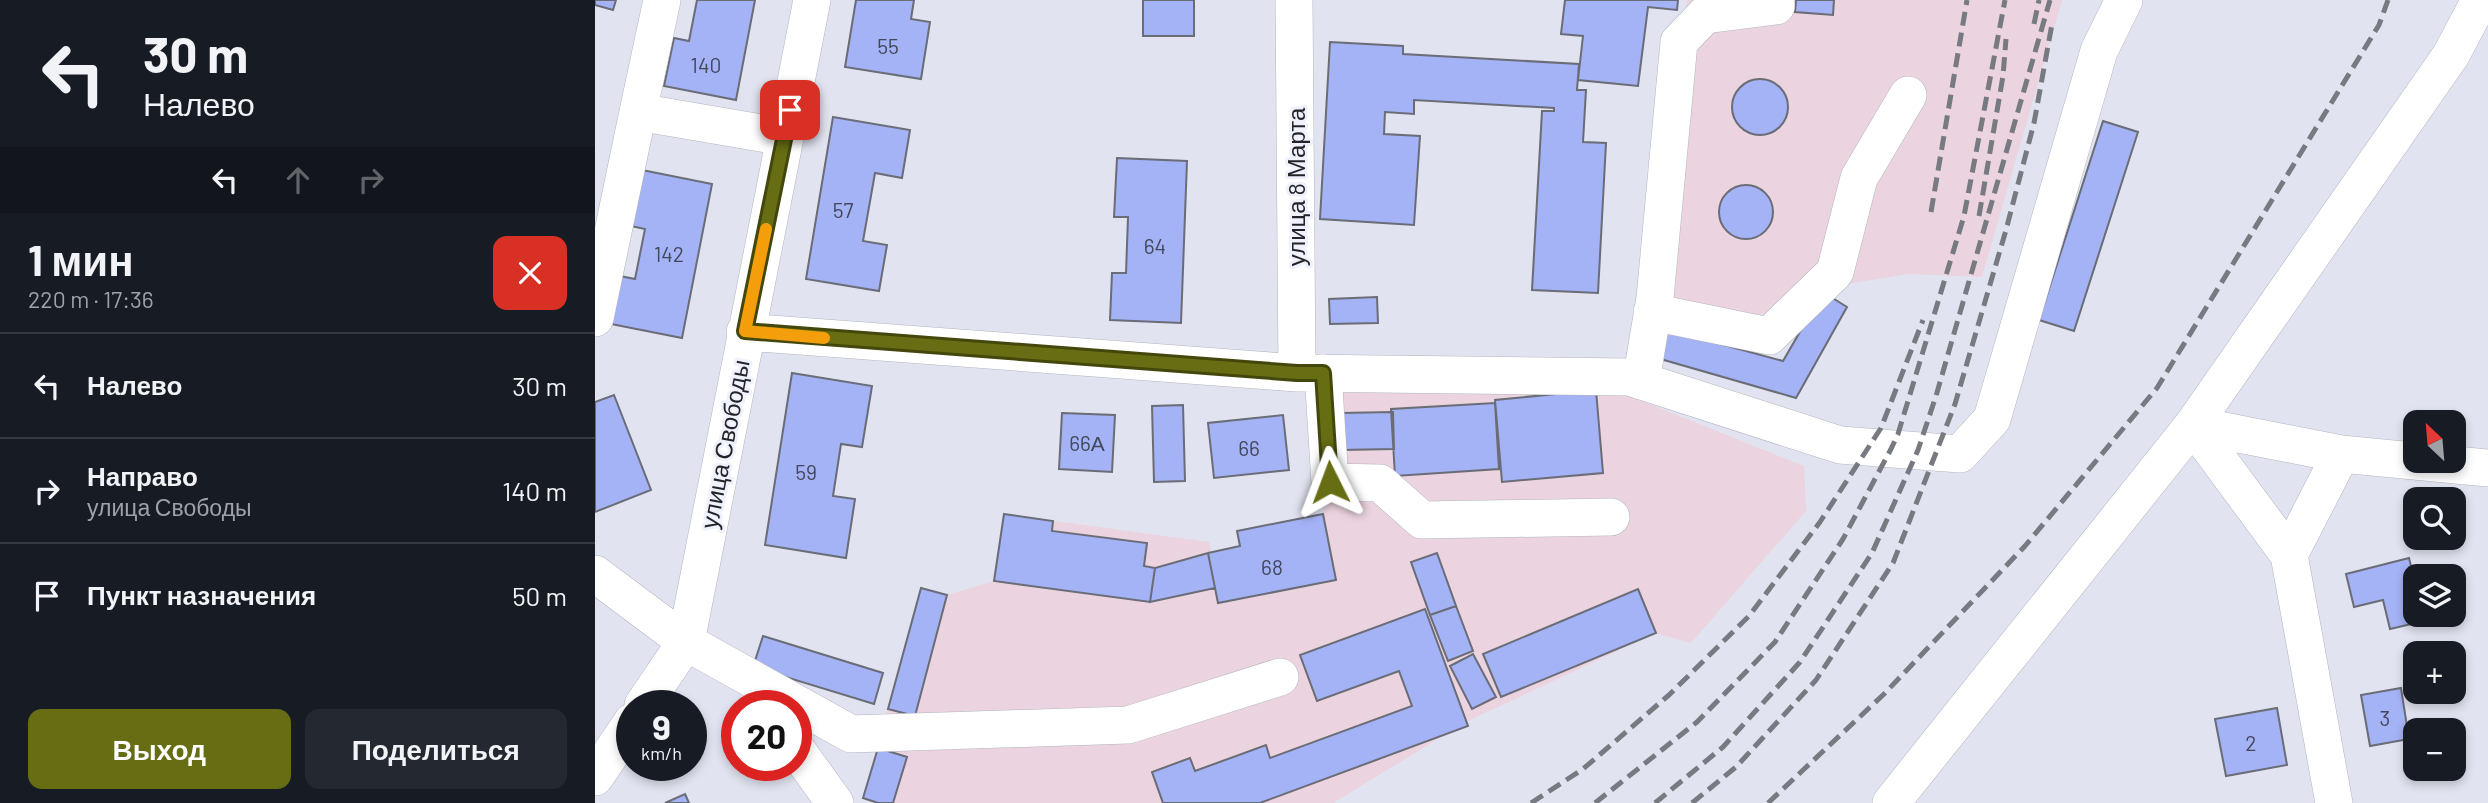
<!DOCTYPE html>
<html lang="ru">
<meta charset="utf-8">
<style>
:root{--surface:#171b24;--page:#242831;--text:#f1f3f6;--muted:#9ea1a6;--line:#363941;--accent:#676d13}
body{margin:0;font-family:Barlow,sans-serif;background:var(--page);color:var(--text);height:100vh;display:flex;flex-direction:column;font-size:26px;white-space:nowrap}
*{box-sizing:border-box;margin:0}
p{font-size:23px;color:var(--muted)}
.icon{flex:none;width:38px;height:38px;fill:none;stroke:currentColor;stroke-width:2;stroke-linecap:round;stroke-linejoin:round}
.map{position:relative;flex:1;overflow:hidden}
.panel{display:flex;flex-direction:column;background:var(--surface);width:595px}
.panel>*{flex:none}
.top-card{background:#171b24;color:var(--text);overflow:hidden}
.needle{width:46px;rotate:334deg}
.tools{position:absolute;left:1808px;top:410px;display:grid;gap:14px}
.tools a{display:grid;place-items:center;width:63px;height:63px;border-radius:14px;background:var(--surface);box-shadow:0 4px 10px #0003;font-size:35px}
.speed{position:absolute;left:21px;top:690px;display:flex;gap:14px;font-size:35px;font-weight:700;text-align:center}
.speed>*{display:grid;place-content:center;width:91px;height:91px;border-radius:50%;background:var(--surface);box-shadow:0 4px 10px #0003;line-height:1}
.speed small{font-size:18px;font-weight:400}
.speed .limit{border:10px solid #d22;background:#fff;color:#111}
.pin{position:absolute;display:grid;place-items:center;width:60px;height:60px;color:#fff;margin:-30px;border-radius:14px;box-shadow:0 4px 10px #0006}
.me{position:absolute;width:77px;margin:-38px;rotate:357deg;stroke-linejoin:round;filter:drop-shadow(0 0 5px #0008)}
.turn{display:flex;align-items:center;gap:24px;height:147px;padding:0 28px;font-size:32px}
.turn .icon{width:91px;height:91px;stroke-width:2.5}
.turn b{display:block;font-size:49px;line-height:60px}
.lanes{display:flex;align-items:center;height:66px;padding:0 28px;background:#0003;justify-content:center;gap:35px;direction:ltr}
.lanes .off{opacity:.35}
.round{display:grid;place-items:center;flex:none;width:74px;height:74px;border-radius:14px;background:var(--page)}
.head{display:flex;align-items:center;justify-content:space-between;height:119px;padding:0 28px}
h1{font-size:42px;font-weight:700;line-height:52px}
.cta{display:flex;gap:14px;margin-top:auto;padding:14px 28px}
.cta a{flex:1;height:80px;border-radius:14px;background:var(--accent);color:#fff;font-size:28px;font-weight:700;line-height:80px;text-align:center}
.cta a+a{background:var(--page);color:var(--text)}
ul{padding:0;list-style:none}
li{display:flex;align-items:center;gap:21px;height:105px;padding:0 28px;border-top:2px solid var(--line)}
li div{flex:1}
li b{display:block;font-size:26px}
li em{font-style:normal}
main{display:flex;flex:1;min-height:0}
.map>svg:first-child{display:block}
.industrial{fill:#ebd3df}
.building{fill:#a4b2f6;stroke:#6a6c76;stroke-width:2}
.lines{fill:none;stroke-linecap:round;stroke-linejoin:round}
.minor-casing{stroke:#b2b5c0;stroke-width:38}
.minor{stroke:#fff;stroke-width:37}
.rail{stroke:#787a82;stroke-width:5;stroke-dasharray:14 7;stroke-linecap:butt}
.route-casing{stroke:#43470c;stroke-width:18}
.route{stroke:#676d13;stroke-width:12}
.slow{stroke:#f59e0b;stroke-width:12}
.labels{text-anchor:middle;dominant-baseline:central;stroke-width:6;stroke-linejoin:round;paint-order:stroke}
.number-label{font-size:21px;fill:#43485c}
.street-label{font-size:24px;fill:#232428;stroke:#eff1fd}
</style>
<main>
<section class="panel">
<div class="top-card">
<div class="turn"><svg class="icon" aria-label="left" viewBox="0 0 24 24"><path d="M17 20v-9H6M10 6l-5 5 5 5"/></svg><div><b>30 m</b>Налево</div></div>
<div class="lanes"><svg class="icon" aria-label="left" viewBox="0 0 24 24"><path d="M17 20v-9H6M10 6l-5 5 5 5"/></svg><svg class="icon off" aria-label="ahead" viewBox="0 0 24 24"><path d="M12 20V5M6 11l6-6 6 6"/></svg><svg class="icon off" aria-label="right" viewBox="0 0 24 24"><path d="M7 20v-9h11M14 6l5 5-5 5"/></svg></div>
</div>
<div class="head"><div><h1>1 мин</h1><p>220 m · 17:36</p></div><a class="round" style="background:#d93025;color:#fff"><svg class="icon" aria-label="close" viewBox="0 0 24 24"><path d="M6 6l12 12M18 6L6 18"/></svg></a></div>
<ul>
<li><svg class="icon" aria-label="left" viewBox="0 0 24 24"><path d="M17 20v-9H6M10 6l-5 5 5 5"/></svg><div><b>Налево</b></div><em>30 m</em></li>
<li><svg class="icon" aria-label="right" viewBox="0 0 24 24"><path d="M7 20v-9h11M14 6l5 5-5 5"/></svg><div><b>Направо</b><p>улица Свободы</p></div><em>140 m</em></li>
<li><svg class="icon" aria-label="arrive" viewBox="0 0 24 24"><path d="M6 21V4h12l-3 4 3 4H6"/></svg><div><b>Пункт назначения</b></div><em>50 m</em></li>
</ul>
<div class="cta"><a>Выход</a><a>Поделиться</a></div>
</section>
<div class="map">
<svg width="1893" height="803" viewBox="0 0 1893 803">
<rect width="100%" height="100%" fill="#e1e4f0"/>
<path class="industrial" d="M 1092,0 L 1467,0 L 1387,277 L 1313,274 L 1234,287 L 1158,318 L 1049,301 Z
M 1002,383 L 1209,466 L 1211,511 L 1096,643 L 1060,633 L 871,722 L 738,803 L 283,803 L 268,798 L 326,588 L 352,595 L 399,581 L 409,514 L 614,542 L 616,552 L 645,546 L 642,531 L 728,514 L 722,386 Z"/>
<path class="building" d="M 0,0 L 21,0 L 18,10 L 0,5 Z
M 102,0 L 160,0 L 141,100 L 69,86 L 79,38 L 94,41 Z
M 261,0 L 319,0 L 316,19 L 335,22 L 326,79 L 250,67 Z
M 548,0 L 599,0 L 599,36 L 548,36 Z
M 970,0 L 1083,0 L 1082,10 L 1053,7 L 1043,86 L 983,80 L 988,36 L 966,34 Z
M 1201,0 L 1239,0 L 1238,15 L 1200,12 Z
M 735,42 L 808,46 L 808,54 L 984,64 L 982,90 L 991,90 L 988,142 L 1011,143 L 1003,293 L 937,290 L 947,111 L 959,111 L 959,108 L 819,100 L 819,114 L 790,112 L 789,134 L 825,136 L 819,225 L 725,219 Z
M1137 107a28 28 0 1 1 56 0a28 28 0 1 1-56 0Z
M 238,117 L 315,130 L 307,178 L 280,173 L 268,241 L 292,245 L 284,291 L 211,279 Z
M 1508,121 L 1543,132 L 1479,331 L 1444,320 Z
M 522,158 L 592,161 L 586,323 L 515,320 L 517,273 L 531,273 L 533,217 L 519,217 Z
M 42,169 L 117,184 L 87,338 L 16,324 L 25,276 L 40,279 L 50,229 L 31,225 Z
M1124 212a27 27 0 1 1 54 0a27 27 0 1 1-54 0Z
M 1228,292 L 1252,307 L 1201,398 L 1062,358 L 1070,329 L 1188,361 Z
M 782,297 L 783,323 L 735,324 L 734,299 Z
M 197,373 L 277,386 L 267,447 L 246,444 L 238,496 L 260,499 L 251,558 L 170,545 Z
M 1001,390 L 1008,473 L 907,482 L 900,400 Z
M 19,395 L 56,490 L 0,512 L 0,402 Z
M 900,403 L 904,469 L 800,476 L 796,409 Z
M 588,405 L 590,481 L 559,482 L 557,406 Z
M 798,412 L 799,449 L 746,450 L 746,413 Z
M 467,413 L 520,415 L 517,472 L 464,469 Z
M 688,415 L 694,470 L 619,478 L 613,423 Z
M 409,514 L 458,521 L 457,531 L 552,543 L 549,566 L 560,568 L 555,602 L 399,581 Z
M 728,514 L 741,580 L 623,603 L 613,553 L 645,546 L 642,531 Z
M 613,553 L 620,588 L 555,602 L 560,568 Z
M 842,553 L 861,606 L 835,615 L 816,562 Z
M 1814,558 L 1820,582 L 1820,614 L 1828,614 L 1829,621 L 1795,629 L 1788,600 L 1759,607 L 1751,574 Z
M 326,588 L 352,595 L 320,716 L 293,709 Z
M 1043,589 L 1061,633 L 906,697 L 888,654 Z
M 861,606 L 878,651 L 853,661 L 835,615 Z
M 830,609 L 873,726 L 665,803 L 568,803 L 557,772 L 595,758 L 600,771 L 671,745 L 675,758 L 817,706 L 804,671 L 722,701 L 705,655 Z
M 168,636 L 288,673 L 279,704 L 158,667 Z
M 878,654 L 901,697 L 877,709 L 855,666 Z
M 1806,688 L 1814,739 L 1775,746 L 1766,695 Z
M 1682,708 L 1692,765 L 1631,776 L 1620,719 Z
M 283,748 L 312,757 L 298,803 L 283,803 L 268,798 Z
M 90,794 L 94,803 L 70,803 Z"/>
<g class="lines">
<g class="minor-casing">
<path id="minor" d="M 699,0 L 702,373
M 43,112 L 67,0
M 1057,312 L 1174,336 L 1240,272 L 1264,178 L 1313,95
M 0,318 L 43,112 L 189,137
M 150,332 L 702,373 L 1034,377 L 1245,445 L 1365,454 L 1397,419 L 1504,51 L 1529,0
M 728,373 L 735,482 L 785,483 L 827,520 L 1016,517
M 1046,381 L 1060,298 L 1084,42 L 1110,15 L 1181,6 L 1181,0
M 1598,425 L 1694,555 L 1739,803
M 1598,425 L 1746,454
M 1694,555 L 1746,454 L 1893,468
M 0,574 L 91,642 L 256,734 L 533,725 L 685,677
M 48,705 L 91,642 L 217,0
M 201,749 L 240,803
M 0,777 L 37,722
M 1296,803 L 1598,425 L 1856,55 L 1885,0"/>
</g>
<use href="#minor" class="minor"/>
<path class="rail" d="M 1439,24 L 1444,0
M 1336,212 L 1372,0
M 1384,216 L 1408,76 L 1411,39
M 936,803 L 988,769 L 1074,695 L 1154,616 L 1225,522 L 1286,428 L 1328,320
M 1000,803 L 1102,722 L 1180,642 L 1248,539 L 1296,449 L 1303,434 L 1369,216 L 1410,0
M 1060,803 L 1128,747 L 1205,662 L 1277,553 L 1323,450 L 1341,396 L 1455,0
M 1097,803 L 1141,767 L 1221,680 L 1298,563 L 1360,404 L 1411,230 L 1439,123 L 1457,24
M 1173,803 L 1289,694 L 1430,546 L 1562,388 L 1784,25 L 1793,0"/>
</g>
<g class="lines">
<g class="route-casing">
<path id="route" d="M 195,110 L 150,331 L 702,373 L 728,373 L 735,482"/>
</g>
<use href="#route" class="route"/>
<path class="slow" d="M 171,229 L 150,331 L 229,338"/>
</g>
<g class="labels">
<g class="number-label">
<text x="293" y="45">55</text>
<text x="111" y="64">140</text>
<text x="248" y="209">57</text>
<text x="560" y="245">64</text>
<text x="74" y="253">142</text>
<text x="492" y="442">66А</text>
<text x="654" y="447">66</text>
<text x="211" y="471">59</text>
<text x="677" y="566">68</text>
<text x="1790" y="717">3</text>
<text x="1656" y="742">2</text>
</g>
<g class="street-label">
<text transform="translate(700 187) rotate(-90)">улица 8 Марта</text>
<text transform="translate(129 444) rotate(-79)">улица Свободы</text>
</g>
</g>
</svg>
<div class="tools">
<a><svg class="needle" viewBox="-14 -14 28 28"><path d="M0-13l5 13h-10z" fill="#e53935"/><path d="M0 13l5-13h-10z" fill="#9ea1a6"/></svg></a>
<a><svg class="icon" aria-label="search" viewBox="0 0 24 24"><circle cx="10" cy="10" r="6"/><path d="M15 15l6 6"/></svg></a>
<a><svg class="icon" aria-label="layers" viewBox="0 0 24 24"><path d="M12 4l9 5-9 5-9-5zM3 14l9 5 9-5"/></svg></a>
<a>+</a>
<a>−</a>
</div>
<div class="speed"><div>9<small>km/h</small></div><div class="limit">20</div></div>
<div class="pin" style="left:195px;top:110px;background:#d93025"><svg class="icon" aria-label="arrive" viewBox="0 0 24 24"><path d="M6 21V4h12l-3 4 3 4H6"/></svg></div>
<svg class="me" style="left:735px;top:482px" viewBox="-20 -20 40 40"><path d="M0-17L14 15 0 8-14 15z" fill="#676d13" stroke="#fff" stroke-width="4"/></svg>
</div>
</main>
